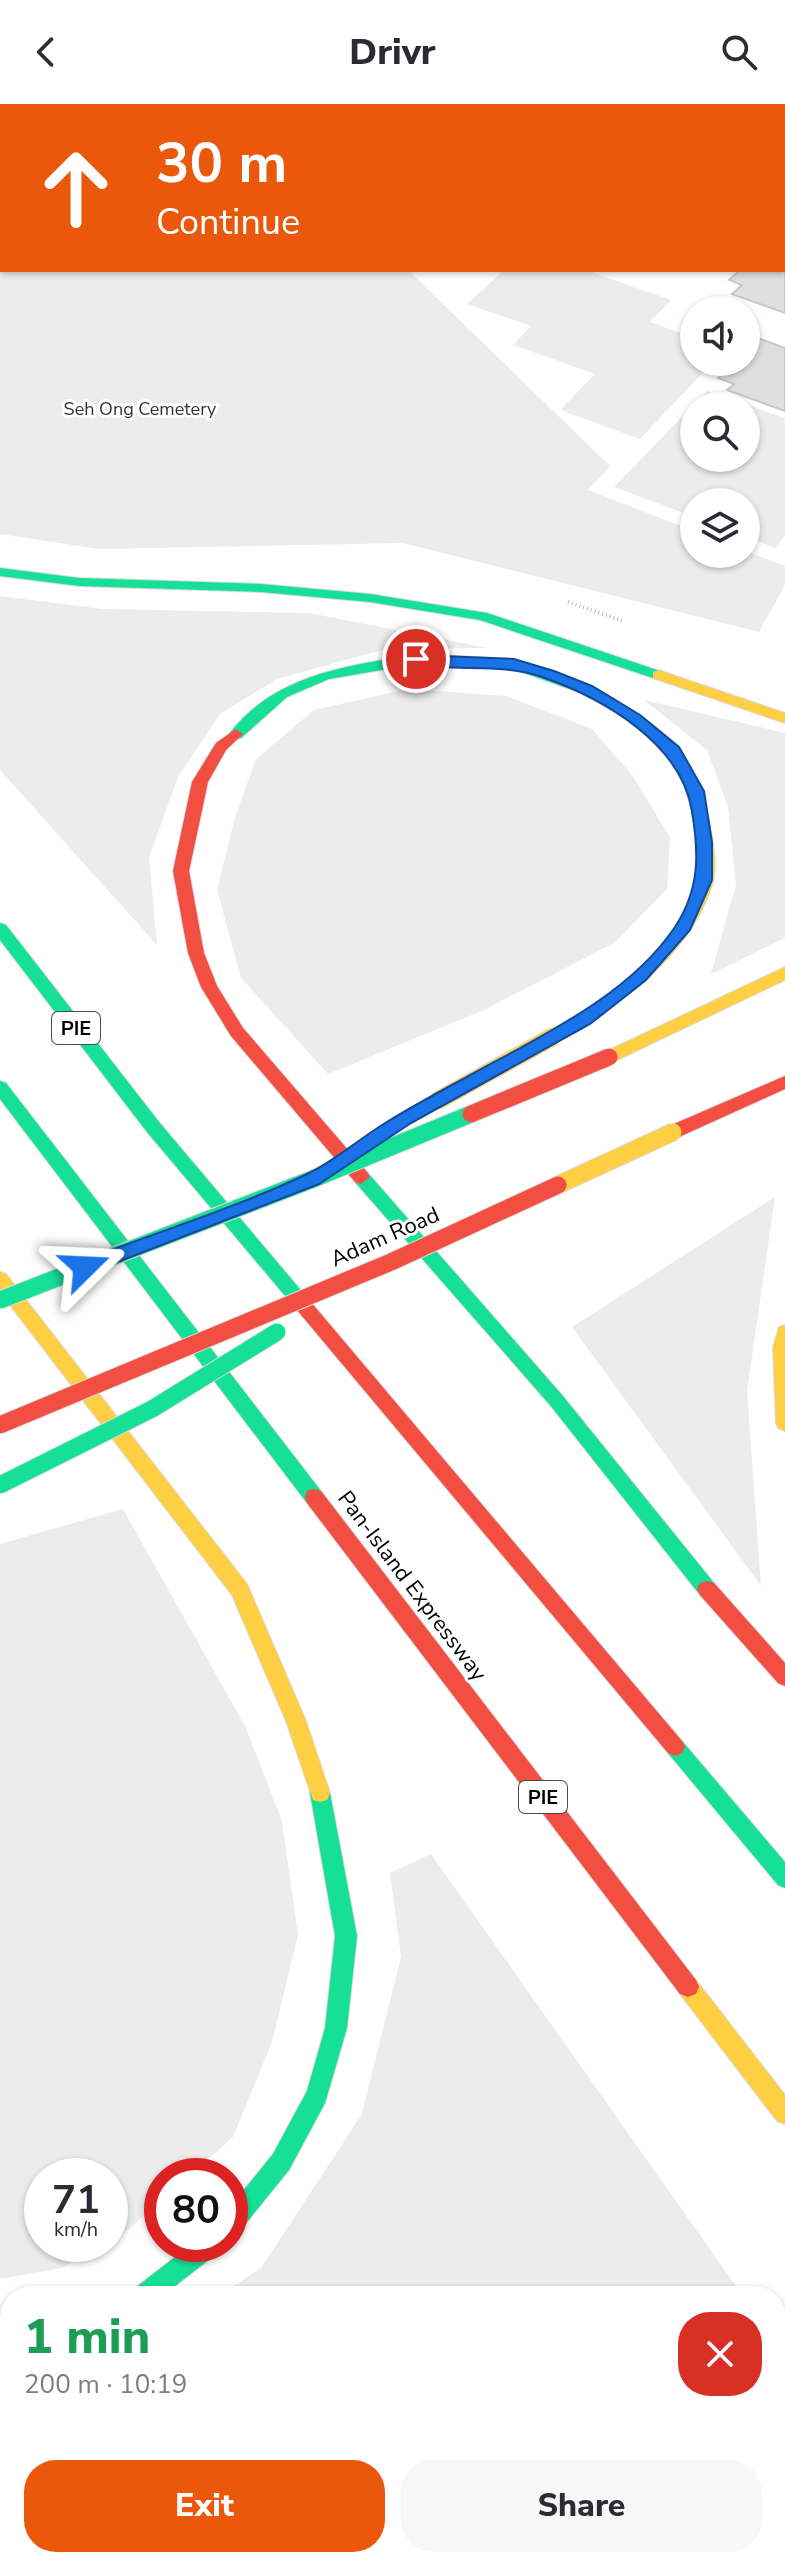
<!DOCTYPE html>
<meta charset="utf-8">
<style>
:root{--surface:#fff;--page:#f7f7f7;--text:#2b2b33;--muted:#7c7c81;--accent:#ea580c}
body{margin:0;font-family:"Nunito Sans",sans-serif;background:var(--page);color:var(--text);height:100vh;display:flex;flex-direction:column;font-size:30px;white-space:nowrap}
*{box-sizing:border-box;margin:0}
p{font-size:26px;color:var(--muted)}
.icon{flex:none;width:44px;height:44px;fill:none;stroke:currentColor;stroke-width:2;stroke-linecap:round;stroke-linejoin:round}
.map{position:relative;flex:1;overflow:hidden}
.details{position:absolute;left:0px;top:2182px;width:786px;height:282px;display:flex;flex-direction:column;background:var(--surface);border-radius:32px 32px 0 0;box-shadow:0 2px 6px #0004}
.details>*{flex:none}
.top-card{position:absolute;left:0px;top:0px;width:786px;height:168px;box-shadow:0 2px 6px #0004;background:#ea580c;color:#fff;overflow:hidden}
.tools{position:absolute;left:680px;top:192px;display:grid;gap:16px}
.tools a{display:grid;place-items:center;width:80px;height:80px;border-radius:50%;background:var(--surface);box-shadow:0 2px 6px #0004;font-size:40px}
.speed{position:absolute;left:24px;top:2054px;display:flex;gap:16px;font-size:40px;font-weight:700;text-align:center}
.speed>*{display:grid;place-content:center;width:104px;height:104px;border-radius:50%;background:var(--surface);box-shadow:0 2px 6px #0004;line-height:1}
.speed small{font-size:20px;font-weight:400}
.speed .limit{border:12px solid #d22;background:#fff;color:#111}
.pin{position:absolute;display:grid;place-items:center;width:68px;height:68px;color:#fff;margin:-34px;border:4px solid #fff;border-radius:50%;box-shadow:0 2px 8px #0007}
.me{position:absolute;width:88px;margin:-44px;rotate:69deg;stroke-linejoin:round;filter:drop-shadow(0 0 6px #0008)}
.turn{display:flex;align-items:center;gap:28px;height:168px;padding:0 24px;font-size:36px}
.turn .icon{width:104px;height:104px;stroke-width:2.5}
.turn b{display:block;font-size:56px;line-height:68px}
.round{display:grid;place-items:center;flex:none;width:84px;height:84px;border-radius:32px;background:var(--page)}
.head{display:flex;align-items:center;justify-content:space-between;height:136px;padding:0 24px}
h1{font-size:48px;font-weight:800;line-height:60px;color:#1e9e55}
.cta{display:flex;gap:16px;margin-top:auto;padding:16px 24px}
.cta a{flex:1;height:92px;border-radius:32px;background:var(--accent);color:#fff;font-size:32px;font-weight:800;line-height:92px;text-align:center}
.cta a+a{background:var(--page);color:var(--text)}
header{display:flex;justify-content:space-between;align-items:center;height:104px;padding:0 24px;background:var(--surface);font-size:36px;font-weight:800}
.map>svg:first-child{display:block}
.green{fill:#ececec;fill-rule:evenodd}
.building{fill:#dfdfdf;stroke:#c7c7c7;stroke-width:2}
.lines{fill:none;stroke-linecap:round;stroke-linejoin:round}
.fast-casing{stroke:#dbdbdb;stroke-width:2}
.slow-casing{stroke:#dbdbdb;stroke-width:2}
.jam-casing{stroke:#dbdbdb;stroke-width:2}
.path{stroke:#b9b9b9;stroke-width:4;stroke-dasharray:1 3;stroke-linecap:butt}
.street{fill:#bebebe;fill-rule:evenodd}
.fast{fill:#16e098;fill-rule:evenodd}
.slow{fill:#ffcf43;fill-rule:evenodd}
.jam{fill:#f24e42;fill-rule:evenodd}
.fast-bridge-casing{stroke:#dbdbdb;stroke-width:19;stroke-linecap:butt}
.slow-bridge-casing{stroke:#dbdbdb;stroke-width:19;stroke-linecap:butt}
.jam-bridge-casing{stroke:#dbdbdb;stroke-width:19;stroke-linecap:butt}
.fast-bridge{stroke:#16e098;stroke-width:17}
.slow-bridge{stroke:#ffcf43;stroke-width:17}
.jam-bridge{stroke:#f24e42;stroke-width:17}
.route{fill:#1a73e8;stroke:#114b97;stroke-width:2}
.labels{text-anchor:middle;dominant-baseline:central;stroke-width:6;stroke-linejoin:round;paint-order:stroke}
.far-park-label{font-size:18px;fill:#333;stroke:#fff}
.shield{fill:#fff;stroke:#4c4c4c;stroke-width:2}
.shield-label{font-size:20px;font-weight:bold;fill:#000}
.street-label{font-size:22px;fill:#000;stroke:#fff}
</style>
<header><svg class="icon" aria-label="back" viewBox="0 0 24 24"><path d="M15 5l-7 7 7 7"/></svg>Drivr<svg class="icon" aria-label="search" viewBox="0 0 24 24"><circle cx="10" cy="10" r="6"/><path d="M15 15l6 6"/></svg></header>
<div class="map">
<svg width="785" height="2463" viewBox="0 0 785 2463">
<rect width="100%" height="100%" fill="#fff"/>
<path class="green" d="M 0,0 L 66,2 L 2,2 L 2,166 L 408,166 L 610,362 L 588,386 L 694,427 L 694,450 L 746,450 L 746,447 L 785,462 L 785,481 L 759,528 L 402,439 L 99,445 L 0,430 Z
M 504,166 L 596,166 L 594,169 L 671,196 L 650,218 L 694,234 L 694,258 L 713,258 L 640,335 L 560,306 L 595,270 L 513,241 L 531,222 L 467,200 Z
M 707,287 L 785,314 L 785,432 L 775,444 L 746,433 L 746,398 L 694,398 L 694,413 L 614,383 ZM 694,302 L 746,302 L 746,354 L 694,354 Z
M 0,492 L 103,505 L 309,509 L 488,544 L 389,544 L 277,575 L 220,610 L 179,671 L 149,753 L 157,841 L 0,666 Z
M 407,585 L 507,592 L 592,625 L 633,672 L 670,734 L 667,785 L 614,839 L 484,906 L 328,970 L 241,874 L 217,786 L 235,713 L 256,655 L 314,606 Z
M 644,596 L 785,629 L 785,834 L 711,870 L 736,780 L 728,703 L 707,646 Z
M 775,1093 L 747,1287 L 761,1482 L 572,1223 Z
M 123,1405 L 245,1622 L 282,1717 L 298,1831 L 272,1938 L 233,2033 L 189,2072 L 162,2072 L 162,2096 L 124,2129 L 110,2137 L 110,2072 L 42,2072 L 42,2140 L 105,2140 L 62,2164 L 0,2175 L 0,1440 Z
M 431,1750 L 743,2192 L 219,2192 L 261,2164 L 362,2010 L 401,1853 L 390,1769 Z
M 776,2239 L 785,2252 L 785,2463 L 617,2463 L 590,2454 L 776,2454 Z
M 10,2306 L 10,2389 L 0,2366 L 0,2310 Z"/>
<path class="building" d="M 785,125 L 785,209 L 732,190 L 742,181 L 729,176 L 740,166 L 784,166 Z
M 758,234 L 785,244 L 785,307 L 727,286 L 734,280 L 718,274 L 734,258 L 746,258 L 746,246 Z"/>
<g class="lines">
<g class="fast-casing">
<path id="fast" d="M 0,464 L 79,474 L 261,480 L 370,490 L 487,509 L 663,568 L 665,571 L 663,574 L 653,574 L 480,516 L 370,498 L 261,488 L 79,482 L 0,472 Z
M 416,550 L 514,555 L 589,582 L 591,585 L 584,590 L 513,565 L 416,560 L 329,575 L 287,593 L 241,634 L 236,635 L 229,630 C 276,569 346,563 416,550 Z
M 0,819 L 6,821 L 159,1018 L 304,1190 L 307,1195 L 304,1200 L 292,1200 L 147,1028 L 0,836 Z
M 0,977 L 6,979 L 321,1387 L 323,1393 L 321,1399 L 314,1401 L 307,1399 L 0,995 Z
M 361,1066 L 367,1068 L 562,1291 L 714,1479 L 717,1485 L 714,1491 L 707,1493 L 700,1491 L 550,1301 L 355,1078 L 352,1073 Z
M 675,1634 L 682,1637 L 785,1758 L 785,1784 L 778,1781 L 668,1649 L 665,1643 L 668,1637 Z
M 320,1680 L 327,1682 L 330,1689 L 357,1832 L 347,1924 L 325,1999 L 289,2066 L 238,2129 L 230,2132 L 230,2103 L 273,2050 L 307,1987 L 325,1924 L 335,1832 L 310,1689 L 313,1682 Z
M 192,2140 L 222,2140 L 219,2148 L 162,2192 L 131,2192 L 135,2184 Z
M 100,2454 L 185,2454 L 189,2463 L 104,2463 Z"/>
</g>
<g class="slow-casing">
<path id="slow" d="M 658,566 L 785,609 L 785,619 L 653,574 L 653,568 Z
M 584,580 C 599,585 614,595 627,603 C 679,635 699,663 710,723 C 713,740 717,760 713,778 C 698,829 658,869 616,900 C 598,914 576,931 554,938 L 546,932 L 548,928 C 607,894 683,846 698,774 C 701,756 697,737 694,719 C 681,643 642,622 579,588 L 577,585 Z
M 785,863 L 785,876 L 615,957 L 603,957 L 601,953 L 603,949 Z
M 0,1168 L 6,1170 L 247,1480 L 306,1617 L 330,1689 L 327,1696 L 320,1698 L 313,1696 L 286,1617 L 232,1491 L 0,1188 Z
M 785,1221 L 785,1327 L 778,1324 L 776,1319 L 773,1243 L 779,1223 Z
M 688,1873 L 696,1876 L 785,1991 L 785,2020 L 777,2017 L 680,1890 L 677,1883 L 680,1876 Z
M 0,2427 L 10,2428 L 10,2452 L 0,2451 Z"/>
</g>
<g class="jam-casing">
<path id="jam" d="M 236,625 L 243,630 L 226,646 L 208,678 L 189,767 L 204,849 L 217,882 L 243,924 L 367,1068 L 370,1073 L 361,1080 L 355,1078 L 231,932 L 201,883 L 188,849 L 173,767 L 192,678 L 216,639 Z
M 785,972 L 785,985 L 679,1033 L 673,1034 L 665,1028 L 667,1023 Z
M 298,1188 L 304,1190 L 682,1637 L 685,1643 L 682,1649 L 675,1652 L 668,1649 L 292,1200 L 289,1195 L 292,1190 Z
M 314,1385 L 321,1387 L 696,1876 L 699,1883 L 696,1890 L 688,1893 L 680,1890 L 307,1399 L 305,1393 L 307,1387 Z
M 707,1477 L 714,1479 L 785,1559 L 785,1582 L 778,1579 L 700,1491 L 697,1485 L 700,1479 Z
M 10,2245 L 10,2269 L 0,2272 L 0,2248 Z"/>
</g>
<path class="path" d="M 92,0 L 98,2
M 557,2 L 562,0
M 568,498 L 623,517"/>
<path class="street" d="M 130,0 L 162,0 L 163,2 L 131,2 Z
M 487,0 L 519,0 L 486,2 Z"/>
<use href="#fast" class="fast"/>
<use href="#slow" class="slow"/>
<use href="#jam" class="jam"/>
<g class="fast-bridge-casing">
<path id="fast-bridge" d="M 0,1196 L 313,1075 L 471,1010
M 0,1381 L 152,1305 L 277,1228"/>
</g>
<g class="slow-bridge-casing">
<path id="slow-bridge" d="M 437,997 L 554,932
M 558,1081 L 673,1028"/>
</g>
<g class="jam-bridge-casing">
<path id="jam-bridge" d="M 471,1010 L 609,953
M 0,1321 L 391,1158 L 558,1081"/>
</g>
<use href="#fast-bridge" class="fast-bridge"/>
<use href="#slow-bridge" class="slow-bridge"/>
<use href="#jam-bridge" class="jam-bridge"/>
</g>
<path class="route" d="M 416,551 L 514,555 L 554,567 L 592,582 L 640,611 L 679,643 L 704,687 L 712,738 L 712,776 L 690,826 L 646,876 L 590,920 L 411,1019 L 319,1080 L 92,1168 L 79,1168 L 76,1163 L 79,1158 C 152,1130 235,1104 305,1071 C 330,1060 353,1040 376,1025 C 405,1006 435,990 465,974 C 537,934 628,893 675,823 C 700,785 699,750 692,707 C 681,639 603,594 542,573 C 499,558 454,569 410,559 L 408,555 Z"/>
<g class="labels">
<g class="far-park-label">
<text x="140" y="305">Seh Ong Cemetery</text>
</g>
<g class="shield">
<rect x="52" y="908" width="48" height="32" rx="6"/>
<rect x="519" y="1677" width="48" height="32" rx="6"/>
</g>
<g class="shield-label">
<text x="76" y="924">PIE</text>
<text x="543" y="1693">PIE</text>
</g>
<g class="street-label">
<text transform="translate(385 1133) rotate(-24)">Adam Road</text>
<text transform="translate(412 1482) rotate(53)">Pan-Island Expressway</text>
</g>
</g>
</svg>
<div class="tools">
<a><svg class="icon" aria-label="sound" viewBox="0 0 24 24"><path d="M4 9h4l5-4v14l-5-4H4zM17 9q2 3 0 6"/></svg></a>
<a><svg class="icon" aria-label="search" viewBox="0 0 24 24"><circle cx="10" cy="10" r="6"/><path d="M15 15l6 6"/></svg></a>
<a><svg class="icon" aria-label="layers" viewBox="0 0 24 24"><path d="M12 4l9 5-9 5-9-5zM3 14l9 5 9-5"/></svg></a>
</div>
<div class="speed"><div>71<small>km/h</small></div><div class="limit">80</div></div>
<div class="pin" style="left:416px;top:555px;background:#d93025"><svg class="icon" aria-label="arrive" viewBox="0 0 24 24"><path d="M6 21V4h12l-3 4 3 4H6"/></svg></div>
<svg class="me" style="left:85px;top:1163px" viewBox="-20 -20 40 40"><path d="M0-17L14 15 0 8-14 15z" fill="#1a73e8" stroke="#fff" stroke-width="4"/></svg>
<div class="top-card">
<div class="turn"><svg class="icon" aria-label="ahead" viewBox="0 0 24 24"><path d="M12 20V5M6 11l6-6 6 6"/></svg><div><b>30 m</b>Continue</div></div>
</div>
<section class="details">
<div class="head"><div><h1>1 min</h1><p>200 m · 10:19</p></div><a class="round" style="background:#d93025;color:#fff"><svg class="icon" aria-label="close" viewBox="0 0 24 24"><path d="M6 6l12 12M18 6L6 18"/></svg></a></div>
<div class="cta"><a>Exit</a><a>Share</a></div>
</section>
</div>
